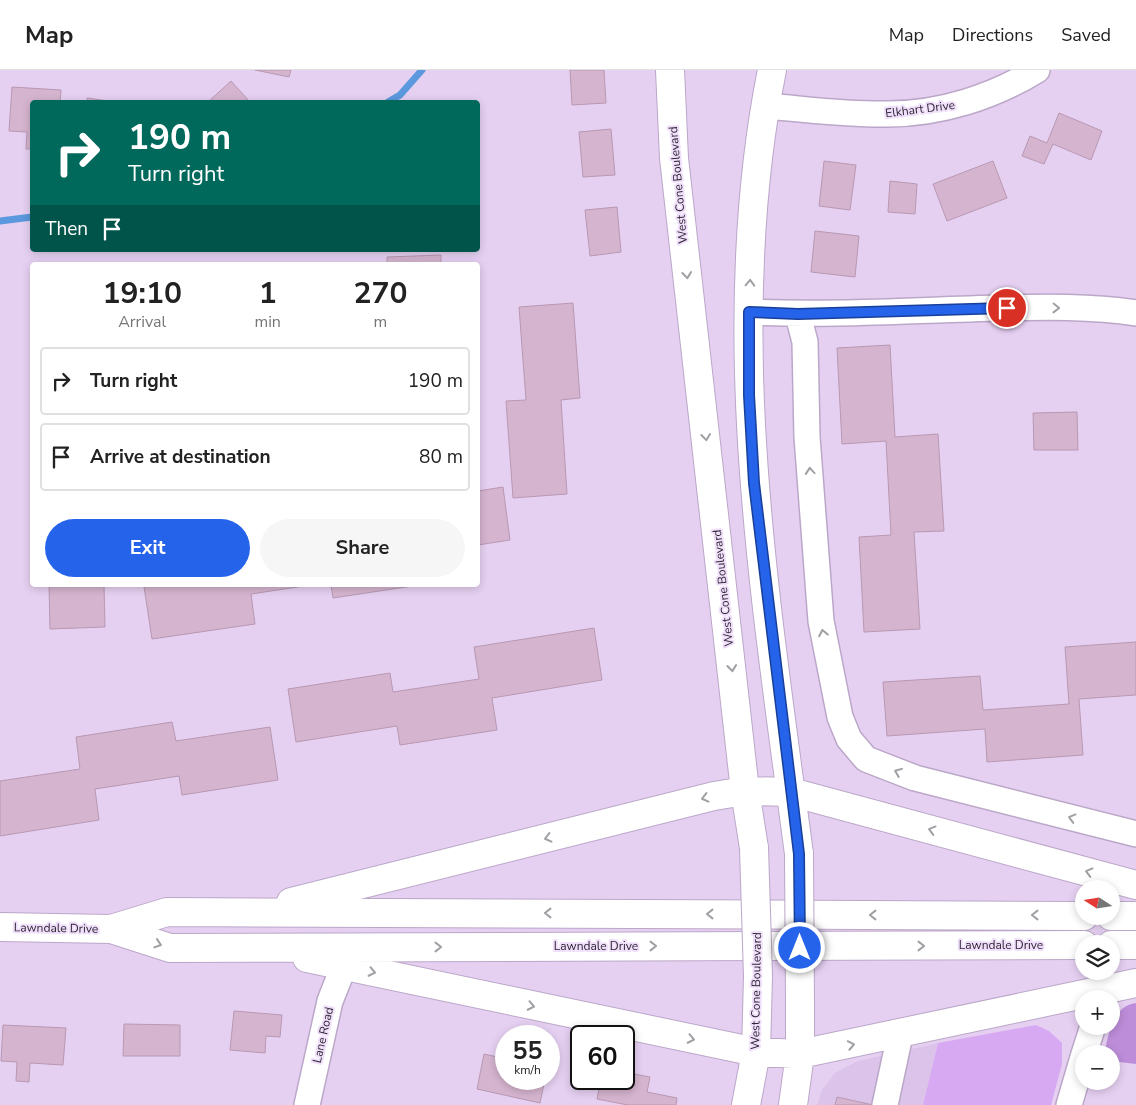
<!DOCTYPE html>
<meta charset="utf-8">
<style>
:root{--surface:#fff;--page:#f6f6f6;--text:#222;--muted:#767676;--line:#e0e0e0;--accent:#2563eb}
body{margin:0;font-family:"Nunito Sans",sans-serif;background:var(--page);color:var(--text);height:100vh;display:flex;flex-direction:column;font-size:19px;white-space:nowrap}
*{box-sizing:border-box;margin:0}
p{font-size:16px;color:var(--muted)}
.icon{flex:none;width:28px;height:28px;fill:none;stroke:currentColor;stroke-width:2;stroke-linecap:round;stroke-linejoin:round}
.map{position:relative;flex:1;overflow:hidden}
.side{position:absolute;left:30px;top:192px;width:450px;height:325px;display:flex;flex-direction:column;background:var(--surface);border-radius:5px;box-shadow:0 2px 8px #0003}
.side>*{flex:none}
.hud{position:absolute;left:30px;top:30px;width:450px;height:152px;border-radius:5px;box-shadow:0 2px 8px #0003;background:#00695c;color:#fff;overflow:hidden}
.needle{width:32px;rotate:282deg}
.fabs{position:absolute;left:1075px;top:810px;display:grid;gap:10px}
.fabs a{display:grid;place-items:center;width:45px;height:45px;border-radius:50%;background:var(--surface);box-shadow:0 2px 8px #0003;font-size:25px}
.speed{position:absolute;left:495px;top:955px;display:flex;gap:10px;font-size:25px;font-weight:700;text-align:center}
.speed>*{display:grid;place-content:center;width:65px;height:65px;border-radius:50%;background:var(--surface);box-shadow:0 2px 8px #0003;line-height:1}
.speed small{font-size:12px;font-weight:400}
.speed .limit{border:2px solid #111;border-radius:8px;background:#fff;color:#111}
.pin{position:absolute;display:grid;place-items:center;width:42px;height:42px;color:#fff;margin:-21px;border:2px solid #fff;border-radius:50%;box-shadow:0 1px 5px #0007}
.me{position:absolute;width:55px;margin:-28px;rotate:0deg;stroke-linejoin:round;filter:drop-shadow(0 0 4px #0008)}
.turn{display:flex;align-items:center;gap:18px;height:105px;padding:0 15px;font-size:22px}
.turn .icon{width:65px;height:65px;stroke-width:2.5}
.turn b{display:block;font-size:35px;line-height:42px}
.then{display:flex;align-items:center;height:48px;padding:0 15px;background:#0003;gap:10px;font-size:19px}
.eta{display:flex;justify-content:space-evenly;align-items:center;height:85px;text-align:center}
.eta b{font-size:30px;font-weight:700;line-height:35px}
.cta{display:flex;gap:10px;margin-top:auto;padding:10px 15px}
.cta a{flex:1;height:58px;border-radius:30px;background:var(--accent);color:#fff;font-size:20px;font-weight:700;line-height:58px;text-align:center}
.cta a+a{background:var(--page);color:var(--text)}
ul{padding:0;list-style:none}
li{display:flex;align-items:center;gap:15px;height:68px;margin:0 10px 8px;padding:0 5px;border:2px solid var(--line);border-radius:5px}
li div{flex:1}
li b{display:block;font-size:19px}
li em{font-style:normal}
header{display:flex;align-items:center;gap:30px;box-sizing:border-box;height:70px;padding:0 25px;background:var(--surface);border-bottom:1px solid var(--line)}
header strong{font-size:24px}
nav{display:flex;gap:28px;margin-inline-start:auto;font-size:18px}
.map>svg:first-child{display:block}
.built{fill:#dbc3ea}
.green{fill:#d8a9f3}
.forest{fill:#be8dda}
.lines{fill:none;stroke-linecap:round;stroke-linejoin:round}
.stream{stroke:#5c98dd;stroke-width:7}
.building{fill:#d5b4cf;stroke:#b898b2}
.minor-casing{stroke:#bba7c8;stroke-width:28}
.major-casing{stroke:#bba7c8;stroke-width:30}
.minor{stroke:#fff;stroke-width:25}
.major{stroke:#fff;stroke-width:28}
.major-bridge-casing{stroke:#bba7c8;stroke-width:30;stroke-linecap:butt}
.major-bridge{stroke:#fff;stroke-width:28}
.oneway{stroke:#a19ea4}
.route-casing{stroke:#184099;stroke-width:12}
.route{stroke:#2563eb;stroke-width:9}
.labels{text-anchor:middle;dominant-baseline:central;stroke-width:4;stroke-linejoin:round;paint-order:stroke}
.street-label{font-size:12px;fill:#2f2734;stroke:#f0dffb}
</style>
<header>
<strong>Map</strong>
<nav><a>Map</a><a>Directions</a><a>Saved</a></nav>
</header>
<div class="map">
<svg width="1136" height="1035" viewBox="0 0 1136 1035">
<rect width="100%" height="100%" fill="#e6d0f2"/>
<path class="built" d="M 938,973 L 923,1035 L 817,1035 L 822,1020 L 835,1003 L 858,991 Z"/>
<path class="green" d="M 1036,955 L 1049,961 L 1062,973 L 1062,994 L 1051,1035 L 923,1035 L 938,973 Z"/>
<path class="forest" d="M 1136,933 L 1136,994 L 1111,991 L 1111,984 L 1104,984 C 1109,964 1112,936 1136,933 Z"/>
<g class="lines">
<path class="stream" d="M 388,32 L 400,25 L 422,0
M 0,151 L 32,147"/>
</g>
<path class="building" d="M 255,0 L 291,0 L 289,7 Z
M 570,0 L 604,0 L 606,33 L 572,35 Z
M 231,11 L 250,32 L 208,32 Z
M 12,17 L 61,20 L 60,32 L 32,32 L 32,79 L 26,79 L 27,62 L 9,61 Z
M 87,28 L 115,32 L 87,32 Z
M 1059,43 L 1102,61 L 1091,90 L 1053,74 L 1044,94 L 1022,86 L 1030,66 L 1047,73 Z
M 611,59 L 615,105 L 583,107 L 579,62 Z
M 824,91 L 856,95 L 850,140 L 819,136 Z
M 993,91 L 1007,128 L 947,151 L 933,114 Z
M 890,111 L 917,114 L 915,144 L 888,142 Z
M 617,137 L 621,182 L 590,186 L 585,140 Z
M 815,161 L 859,166 L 855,207 L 811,202 Z
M 441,185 L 441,195 L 387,195 L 387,187 Z
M 573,233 L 580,328 L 561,330 L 567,424 L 513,428 L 506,331 L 526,330 L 519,237 Z
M 890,275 L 895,367 L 938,364 L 944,461 L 914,462 L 920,559 L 864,562 L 859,467 L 891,465 L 886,371 L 842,374 L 837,278 Z
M 1077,342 L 1078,380 L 1034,380 L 1033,343 Z
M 503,417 L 510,470 L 478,475 L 478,421 Z
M 49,515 L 104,515 L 105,557 L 50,559 Z
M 158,515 L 311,515 L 251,524 L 255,554 L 152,569 L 144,517 Z
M 331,515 L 419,515 L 333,528 Z
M 594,558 L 602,610 L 492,628 L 497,660 L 400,675 L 397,656 L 296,672 L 288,619 L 390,603 L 393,622 L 479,609 L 474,577 Z
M 1136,572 L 1136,625 L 1079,629 L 1083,685 L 987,692 L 985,659 L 887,666 L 883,612 L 980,606 L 983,640 L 1069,634 L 1065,577 Z
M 172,652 L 176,671 L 270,657 L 278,710 L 182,725 L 179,706 L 95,719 L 99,750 L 0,766 L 0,711 L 80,699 L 76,667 Z
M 234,941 L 282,945 L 280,967 L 266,966 L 265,983 L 230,980 Z
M 124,954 L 180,955 L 180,986 L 123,986 Z
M 3,955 L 66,958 L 63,995 L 30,993 L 29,1012 L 16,1011 L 17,992 L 1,991 Z
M 484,984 L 506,989 L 506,1009 L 545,1009 L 540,1033 L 477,1019 Z
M 624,1002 L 650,1007 L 647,1022 L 677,1028 L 676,1035 L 628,1035 L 597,1029 L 601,1009 L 624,1009 Z
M 837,1027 L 873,1035 L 835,1035 Z"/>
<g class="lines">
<g class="minor-casing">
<path id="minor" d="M 765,36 C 805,39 847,45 888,44 C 940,44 993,27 1037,0
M 749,242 C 832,246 916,240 1000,238 C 1045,237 1091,236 1136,243
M 798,245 L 805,272 L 807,367 L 821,551 L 840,647 L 849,669 L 866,689 L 915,708 L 1136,764
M 1084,984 L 1093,956
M 307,1035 L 330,931 L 344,896
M 885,1035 L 900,965
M 1069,1035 L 1084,984"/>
</g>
<g class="major-casing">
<path id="major" d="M 670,0 L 674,88 L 745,721 L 754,778
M 772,0 C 720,258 765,526 799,784
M 291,832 L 714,726 L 745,721 L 791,722 L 1136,815
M 1111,846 L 1136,846
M 0,857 L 111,859 L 170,878 L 1084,875
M 111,859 L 167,842 L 1084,846
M 1111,875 L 1136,875
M 307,888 L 756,982 L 800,984 L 1136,913
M 746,1035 L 756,982 L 758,906
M 793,1035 L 800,984 L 800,935"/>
</g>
<use href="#minor" class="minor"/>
<use href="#major" class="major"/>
<g class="major-bridge-casing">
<path id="major-bridge" d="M 754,778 L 758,906
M 799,784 L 800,935"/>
</g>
<use href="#major-bridge" class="major-bridge"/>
</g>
<defs><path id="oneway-chevron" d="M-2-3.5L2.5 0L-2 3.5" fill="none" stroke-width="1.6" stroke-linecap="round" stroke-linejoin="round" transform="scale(1.25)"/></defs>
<g class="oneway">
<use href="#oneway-chevron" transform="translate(687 205) rotate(84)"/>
<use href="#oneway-chevron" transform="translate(750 213) rotate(-88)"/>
<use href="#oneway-chevron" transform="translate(1056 238) rotate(1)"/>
<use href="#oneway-chevron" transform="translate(706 367) rotate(83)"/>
<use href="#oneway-chevron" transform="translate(810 401) rotate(-95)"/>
<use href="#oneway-chevron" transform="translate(823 563) rotate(-101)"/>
<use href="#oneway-chevron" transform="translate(732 598) rotate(84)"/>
<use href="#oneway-chevron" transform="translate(898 702) rotate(-158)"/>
<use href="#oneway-chevron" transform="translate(705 728) rotate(166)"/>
<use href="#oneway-chevron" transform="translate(1072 748) rotate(-165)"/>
<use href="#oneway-chevron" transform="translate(932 760) rotate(-165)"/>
<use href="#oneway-chevron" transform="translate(548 768) rotate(166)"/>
<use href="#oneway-chevron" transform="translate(1089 802) rotate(-165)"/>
<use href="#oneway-chevron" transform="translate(548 843) rotate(-180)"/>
<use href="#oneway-chevron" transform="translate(710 844) rotate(-180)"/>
<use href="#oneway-chevron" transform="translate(873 845) rotate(-180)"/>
<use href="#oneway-chevron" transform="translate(1035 845) rotate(-180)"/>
<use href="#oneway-chevron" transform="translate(158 874) rotate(18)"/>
<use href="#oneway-chevron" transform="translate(653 876)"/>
<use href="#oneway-chevron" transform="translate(921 876)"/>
<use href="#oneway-chevron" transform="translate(438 877)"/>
<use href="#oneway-chevron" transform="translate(372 902) rotate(12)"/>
<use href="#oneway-chevron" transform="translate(531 936) rotate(12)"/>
<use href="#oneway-chevron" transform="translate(691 969) rotate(12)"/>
<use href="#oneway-chevron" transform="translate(851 975) rotate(-11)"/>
</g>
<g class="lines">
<g class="route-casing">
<path id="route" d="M 800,878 L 799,784 L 754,413 L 749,325 L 749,242 L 798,244 L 1007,238"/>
</g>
<use href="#route" class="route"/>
</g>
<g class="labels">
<g class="street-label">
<text transform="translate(920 39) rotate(-7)">Elkhart Drive</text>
<text transform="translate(678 115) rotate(-95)">West Cone Boulevard</text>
<text transform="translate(723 518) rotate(-96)">West Cone Boulevard</text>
<text transform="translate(56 858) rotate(1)">Lawndale Drive</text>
<text x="1001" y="875">Lawndale Drive</text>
<text x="596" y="876">Lawndale Drive</text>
<text transform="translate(756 921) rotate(-89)">West Cone Boulevard</text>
<text transform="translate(323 965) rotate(-77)">Lane Road</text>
</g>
</g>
</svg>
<div class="fabs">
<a><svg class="needle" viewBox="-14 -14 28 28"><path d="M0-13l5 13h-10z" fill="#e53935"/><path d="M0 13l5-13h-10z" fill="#767676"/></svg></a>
<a><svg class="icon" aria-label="layers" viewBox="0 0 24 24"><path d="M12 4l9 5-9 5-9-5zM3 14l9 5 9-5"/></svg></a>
<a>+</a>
<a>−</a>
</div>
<div class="speed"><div>55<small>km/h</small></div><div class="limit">60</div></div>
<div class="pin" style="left:1007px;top:238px;background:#d93025"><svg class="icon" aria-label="arrive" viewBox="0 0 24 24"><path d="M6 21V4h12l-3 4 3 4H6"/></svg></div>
<svg class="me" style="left:800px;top:878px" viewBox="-20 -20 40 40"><circle r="17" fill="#2563eb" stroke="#fff" stroke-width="3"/><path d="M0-11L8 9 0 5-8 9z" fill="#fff"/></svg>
<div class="hud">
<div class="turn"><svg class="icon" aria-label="right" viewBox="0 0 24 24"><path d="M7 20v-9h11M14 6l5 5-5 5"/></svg><div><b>190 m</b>Turn right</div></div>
<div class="then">Then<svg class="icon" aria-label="arrive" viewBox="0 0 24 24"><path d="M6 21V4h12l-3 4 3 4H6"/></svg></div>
</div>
<section class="side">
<div class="eta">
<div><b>19:10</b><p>Arrival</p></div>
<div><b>1</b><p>min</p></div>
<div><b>270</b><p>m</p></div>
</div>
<ul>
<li><svg class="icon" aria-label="right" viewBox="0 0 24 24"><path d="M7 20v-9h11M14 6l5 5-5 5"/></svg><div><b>Turn right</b></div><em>190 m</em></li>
<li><svg class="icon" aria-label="arrive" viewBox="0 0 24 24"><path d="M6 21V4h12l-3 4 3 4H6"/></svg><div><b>Arrive at destination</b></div><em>80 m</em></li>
</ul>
<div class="cta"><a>Exit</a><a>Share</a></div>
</section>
</div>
